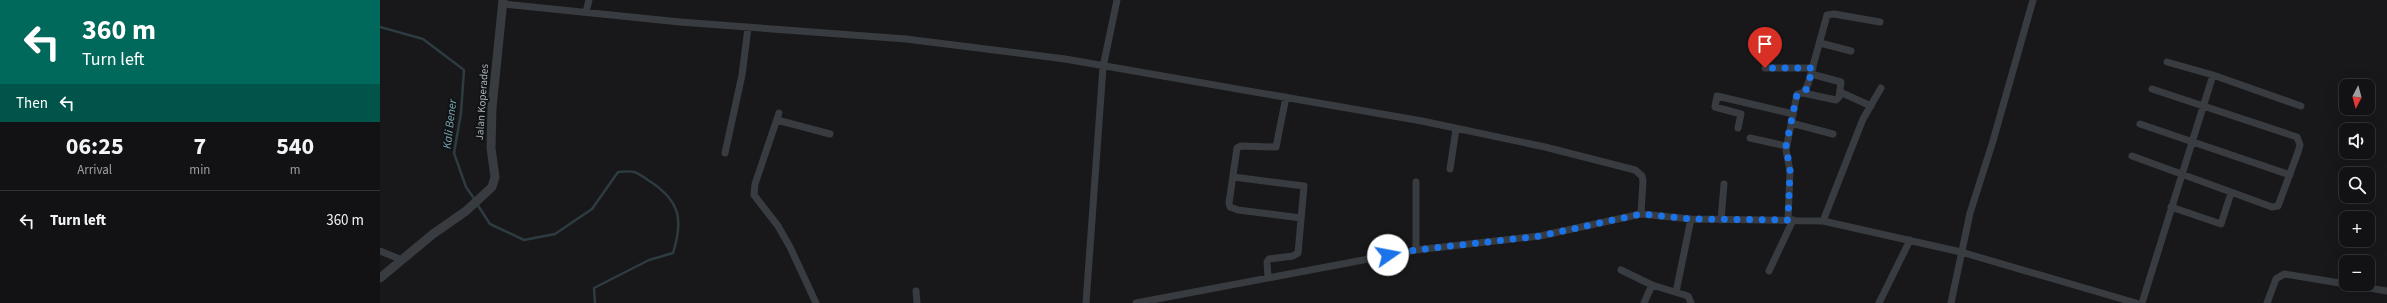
<!DOCTYPE html>
<meta charset="utf-8">
<style>
:root{--surface:#121214;--page:#1f2022;--text:#f1f3f6;--muted:#9c9ea0;--line:#313234}
body{margin:0;font-family:"Source Sans 3",sans-serif;background:var(--page);color:var(--text);height:100vh;display:flex;flex-direction:column;font-size:15px;white-space:nowrap}
*{box-sizing:border-box;margin:0}
p{font-size:13px;color:var(--muted)}
.icon{flex:none;width:22px;height:22px;fill:none;stroke:currentColor;stroke-width:2;stroke-linecap:round;stroke-linejoin:round}
.map{position:relative;flex:1;overflow:hidden}
.sheet{display:flex;flex-direction:column;background:var(--surface);width:380px}
.sheet>*{flex:none}
.guide{background:#00695c;color:#fff;overflow:hidden}
.needle{width:26px;rotate:186deg}
.buttons{position:absolute;left:1959px;top:79px;display:grid;gap:8px}
.buttons a{display:grid;place-items:center;width:36px;height:36px;border-radius:8px;background:var(--surface);box-shadow:0 4px 16px #0002,0 0 0 1px var(--line);font-size:20px}
.pin{position:absolute;display:grid;place-items:center;width:34px;height:34px;color:#fff;margin:-41px -17px;border-radius:50% 50% 50% 0;rotate:-45deg;box-shadow:0 0 4px #0007}
.pin .icon{rotate:45deg}
.me{position:absolute;width:44px;margin:-22px;rotate:78deg;stroke-linejoin:round;filter:drop-shadow(0 0 3px #0008)}
.turn{display:flex;align-items:center;gap:14px;height:84px;padding:0 16px;font-size:18px}
.turn .icon{width:52px;height:52px;stroke-width:2.5}
.turn b{display:block;font-size:28px;line-height:34px}
.then{display:flex;align-items:center;height:38px;padding:0 16px;background:#0003;gap:8px;font-size:15px}
.eta{display:flex;justify-content:space-evenly;align-items:center;height:68px;text-align:center}
.eta b{font-size:24px;font-weight:700;line-height:28px}
ul{padding:0;list-style:none}
li{display:flex;align-items:center;gap:12px;height:60px;padding:0 16px;border-top:1px solid var(--line)}
li div{flex:1}
li b{display:block;font-size:15px}
li em{font-style:normal}
main{display:flex;flex:1;min-height:0}
.map>svg:first-child{display:block}
.lines{fill:none;stroke-linecap:round;stroke-linejoin:round}
.stream{stroke:#2c3c40;stroke-width:2.5}
.minor{stroke:#383b3f;stroke-width:7}
.tertiary{stroke:#383b3f;stroke-width:9}
.route{stroke:#1a73e8;stroke-width:7;stroke-dasharray:0 12.6}
.labels{text-anchor:middle;dominant-baseline:central;stroke-width:4;stroke-linejoin:round;paint-order:stroke}
.street-label{font-size:11px;fill:#a8b3bb;stroke:#121315}
.water-label{font-size:12px;font-style:italic;fill:#7cacb9;stroke:#121315}
</style>
<main>
<section class="sheet">
<div class="guide">
<div class="turn"><svg class="icon" aria-label="left" viewBox="0 0 24 24"><path d="M17 20v-9H6M10 6l-5 5 5 5"/></svg><div><b>360 m</b>Turn left</div></div>
<div class="then">Then<svg class="icon" aria-label="left" viewBox="0 0 24 24"><path d="M17 20v-9H6M10 6l-5 5 5 5"/></svg></div>
</div>
<div class="eta">
<div><b>06:25</b><p>Arrival</p></div>
<div><b>7</b><p>min</p></div>
<div><b>540</b><p>m</p></div>
</div>
<ul>
<li><svg class="icon" aria-label="left" viewBox="0 0 24 24"><path d="M17 20v-9H6M10 6l-5 5 5 5"/></svg><div><b>Turn left</b></div><em>360 m</em></li>
</ul>
</section>
<div class="map">
<svg width="2007" height="303" viewBox="0 0 2007 303">
<rect width="100%" height="100%" fill="#18181a"/>
<g class="lines">
<path class="stream" d="M 0,27 L 43,39 L 84,70 L 81,113 L 74,153 L 86,187 L 95,200
M 97,204 L 110,224 L 144,240 L 175,234 L 212,209 L 238,172 C 256,170 256,172 271,182 C 301,202 303,221 293,253 L 269,260 L 214,288 L 215,303"/>
<path class="minor" d="M 123,4 L 300,22 L 526,39 L 685,59 L 1042,121 L 1165,147 L 1255,170 L 1262,176 L 1263,181 L 1261,214 L 1311,219 L 1443,221 L 1581,252 L 1756,303
M 206,12 L 209,0
M 1440,43 L 1471,51
M 1787,62 L 1833,75 L 1921,106
M 1385,68 L 1433,68
M 1460,92 L 1491,106
M 1423,93 L 1456,100 L 1459,97 L 1461,82 L 1431,74
M 906,97 L 896,147 L 861,146 L 857,148 L 849,203 L 850,207 L 858,210 L 921,218
M 399,113 L 375,184 L 374,195 L 398,226 L 410,247 L 436,303
M 397,120 L 450,134
M 1411,123 L 1453,134
M 1760,124 L 1910,175
M 1358,128 L 1361,114 L 1335,107 L 1337,96 L 1413,114
M 1370,138 L 1406,146
M 345,153 L 362,75 L 368,28
M 1752,156 L 1892,207 L 1898,206 L 1918,152 L 1920,145 L 1917,137 L 1772,89
M 1070,169 L 1076,129
M 853,177 L 924,186 L 918,253 L 913,256 L 889,259 L 887,262 L 888,277
M 1036,182 L 1036,250
M 1791,207 L 1841,224 L 1851,193
M 1341,220 L 1344,184
M 1408,220 L 1410,171 L 1406,150 L 1417,94 L 1423,93 L 1428,84 L 1447,15 L 1454,14 L 1500,22
M 1443,221 L 1483,119 L 1501,88
M 0,251 L 22,260
M 1241,270 L 1272,285 L 1308,296 L 1311,303
M 1389,271 L 1413,220
M 1966,284 L 2007,291
M 536,291 L 537,303
M 1296,292 L 1311,219
M 706,303 L 723,67 L 737,0
M 756,303 L 1036,250 L 1160,236 L 1261,214
M 1264,303 L 1272,285
M 1499,303 L 1530,240
M 1571,303 L 1590,213 L 1613,141 L 1653,0
M 1762,303 L 1833,75
M 1887,303 L 1896,279 L 1904,274 L 1966,284"/>
<path class="tertiary" d="M 0,278 L 53,234 L 86,211 L 112,187 L 115,177 L 111,148 L 112,108 L 123,0"/>
</g>
<g class="lines">
<path class="route" d="M 1008,255 L 1036,250 L 1160,236 L 1261,214 L 1311,219 L 1408,220 L 1410,170 L 1406,146 L 1417,94 L 1426,90 L 1433,68 L 1385,68"/>
</g>
<g class="labels">
<g class="street-label">
<text transform="translate(102 102) rotate(-86)">Jalan Koperades</text>
</g>
<g class="water-label">
<text transform="translate(70 124) rotate(-83)">Kali Bener</text>
</g>
</g>
</svg>
<div class="buttons">
<a><svg class="needle" viewBox="-14 -14 28 28"><path d="M0-13l5 13h-10z" fill="#e53935"/><path d="M0 13l5-13h-10z" fill="#9c9ea0"/></svg></a>
<a><svg class="icon" aria-label="sound" viewBox="0 0 24 24"><path d="M4 9h4l5-4v14l-5-4H4zM17 9q2 3 0 6"/></svg></a>
<a><svg class="icon" aria-label="search" viewBox="0 0 24 24"><circle cx="10" cy="10" r="6"/><path d="M15 15l6 6"/></svg></a>
<a>+</a>
<a>−</a>
</div>
<div class="pin" style="left:1385px;top:68px;background:#d93025"><svg class="icon" aria-label="arrive" viewBox="0 0 24 24"><path d="M6 21V4h12l-3 4 3 4H6"/></svg></div>
<svg class="me" style="left:1008px;top:255px" viewBox="-20 -20 40 40"><circle r="19" fill="#fff"/><path d="M0-13L10 11 0 6-10 11z" fill="#1a73e8"/></svg>
</div>
</main>
